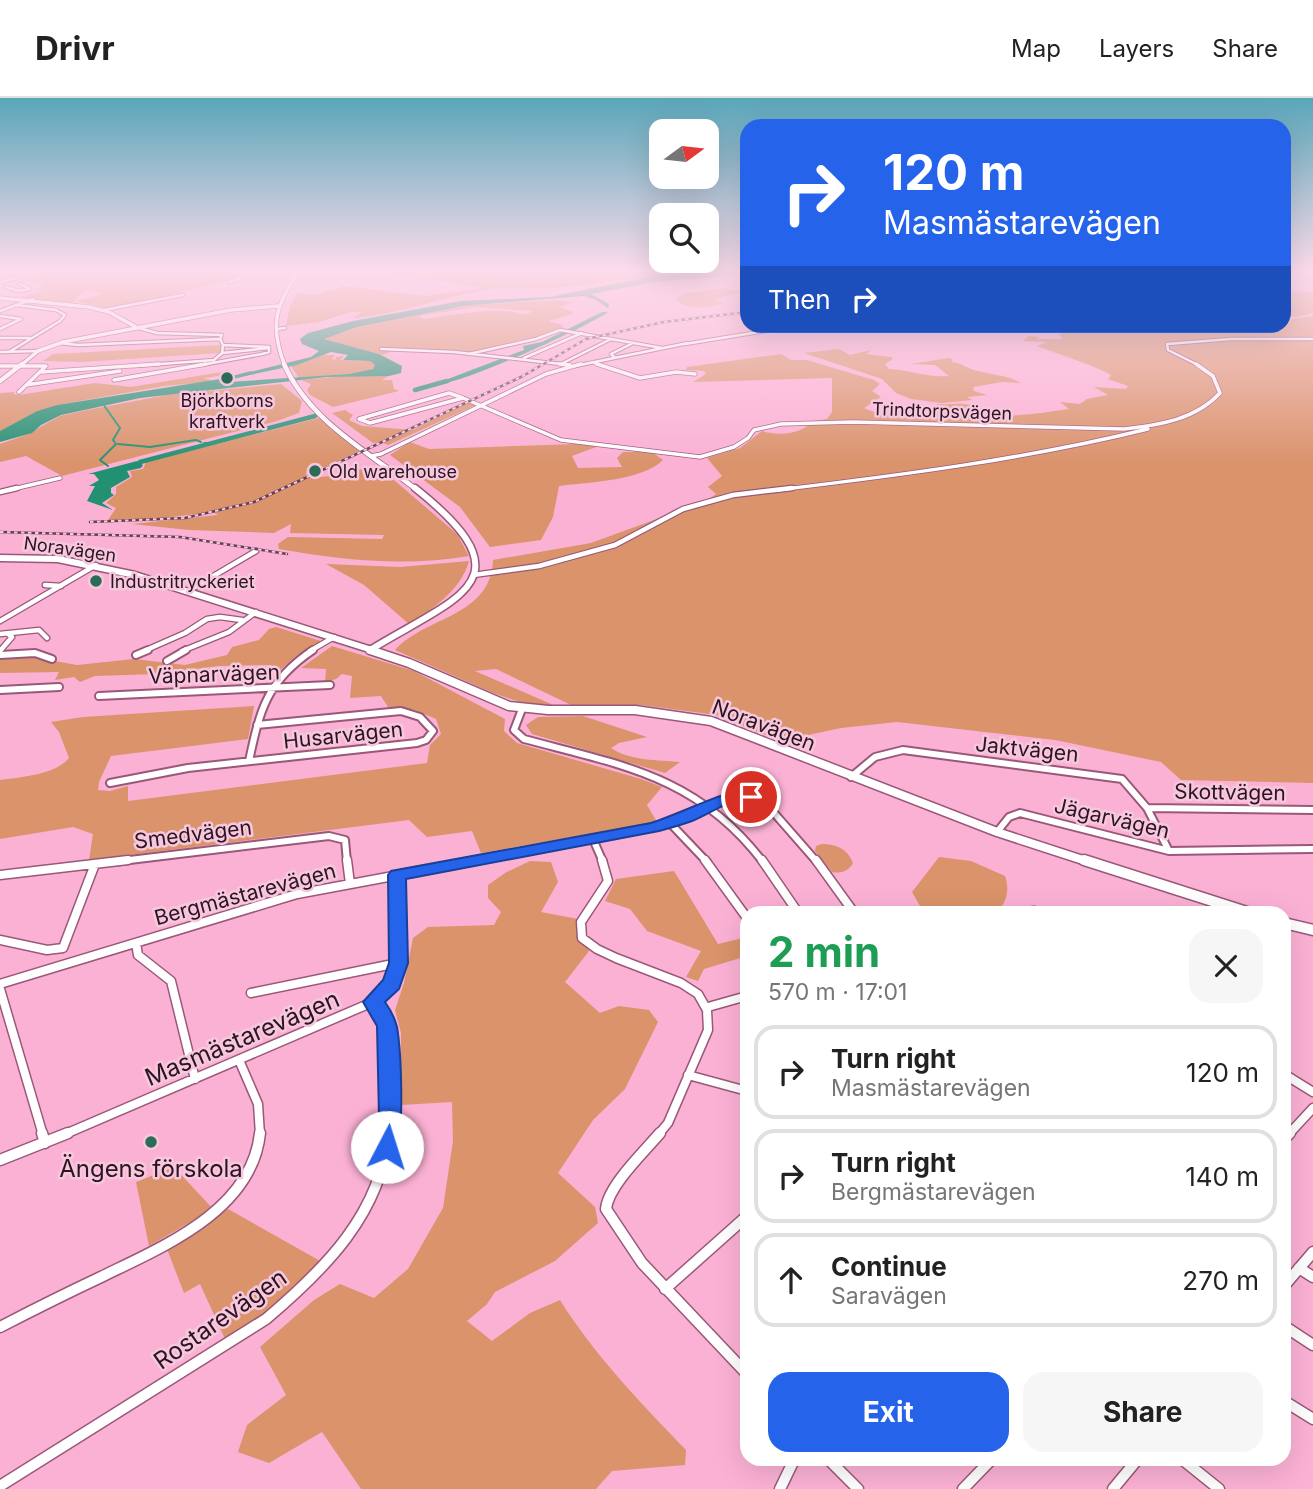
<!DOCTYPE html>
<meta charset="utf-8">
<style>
:root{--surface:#fff;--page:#f6f6f6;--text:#222;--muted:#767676;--line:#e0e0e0;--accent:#2563eb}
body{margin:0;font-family:Inter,sans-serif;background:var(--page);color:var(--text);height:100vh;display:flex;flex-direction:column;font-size:26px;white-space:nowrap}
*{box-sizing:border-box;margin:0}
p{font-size:23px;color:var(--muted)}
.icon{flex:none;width:38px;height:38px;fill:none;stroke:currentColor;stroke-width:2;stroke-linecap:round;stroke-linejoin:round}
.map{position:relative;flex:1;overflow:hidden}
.details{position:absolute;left:740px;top:808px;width:551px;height:560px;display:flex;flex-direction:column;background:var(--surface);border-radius:21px;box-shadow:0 7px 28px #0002}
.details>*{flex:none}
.banner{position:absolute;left:740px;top:21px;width:551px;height:214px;border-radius:21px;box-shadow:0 7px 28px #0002;background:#2563eb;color:#fff;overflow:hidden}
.needle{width:46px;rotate:75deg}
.fabs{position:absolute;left:649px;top:21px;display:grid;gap:14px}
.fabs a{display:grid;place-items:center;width:70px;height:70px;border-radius:14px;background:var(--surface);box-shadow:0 7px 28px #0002;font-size:35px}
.pin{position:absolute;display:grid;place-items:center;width:60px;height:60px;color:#fff;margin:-30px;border:4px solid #fff;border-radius:50%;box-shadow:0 2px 7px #0007}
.me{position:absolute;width:77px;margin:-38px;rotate:5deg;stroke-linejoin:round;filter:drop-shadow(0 0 5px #0008)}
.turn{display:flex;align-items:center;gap:24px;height:147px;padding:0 28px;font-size:32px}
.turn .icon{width:91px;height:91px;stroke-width:2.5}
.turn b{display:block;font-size:49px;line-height:60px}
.then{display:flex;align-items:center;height:66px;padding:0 28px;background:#0003;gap:14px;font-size:26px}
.round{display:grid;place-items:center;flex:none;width:74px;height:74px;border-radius:21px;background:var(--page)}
.summary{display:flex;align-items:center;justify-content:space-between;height:119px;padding:0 28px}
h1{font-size:42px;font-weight:700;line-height:52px;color:#1e9e55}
.primary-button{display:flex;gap:14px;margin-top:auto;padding:14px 28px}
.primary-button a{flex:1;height:80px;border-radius:21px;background:var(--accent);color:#fff;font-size:28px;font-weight:700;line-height:80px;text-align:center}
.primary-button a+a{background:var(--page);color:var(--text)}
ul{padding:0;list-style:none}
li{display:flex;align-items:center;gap:21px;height:94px;margin:0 14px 10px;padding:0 14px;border:4px solid var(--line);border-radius:21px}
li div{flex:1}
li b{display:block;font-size:26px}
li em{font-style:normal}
header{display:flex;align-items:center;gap:42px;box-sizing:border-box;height:98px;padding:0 35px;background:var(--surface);border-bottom:2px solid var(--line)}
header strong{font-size:33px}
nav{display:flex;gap:38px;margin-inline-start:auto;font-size:24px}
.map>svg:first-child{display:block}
.green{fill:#da936b;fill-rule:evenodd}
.water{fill:#229172}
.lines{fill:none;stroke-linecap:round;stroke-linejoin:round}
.stream{stroke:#229172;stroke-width:2}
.canal{stroke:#229172;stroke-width:4.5}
.river{fill:#229172;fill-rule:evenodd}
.minor-far5-casing{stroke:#9a5879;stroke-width:4.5}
.minor-far4-casing{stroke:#9a5879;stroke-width:5}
.minor-far3-casing{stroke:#9a5879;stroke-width:7}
.minor-far2-casing{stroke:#9a5879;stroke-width:10}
.minor-far1-casing{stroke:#9a5879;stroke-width:11}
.minor-casing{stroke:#9a5879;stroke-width:13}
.tertiary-far4-casing{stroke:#9a5879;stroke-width:5}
.tertiary-far3-casing{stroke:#9a5879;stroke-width:6}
.tertiary-far2-casing{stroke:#9a5879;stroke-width:9}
.tertiary-far1-casing{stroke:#9a5879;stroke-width:11}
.tertiary-casing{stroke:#9a5879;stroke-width:13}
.minor-far5{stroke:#fff;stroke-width:2.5}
.minor-far4{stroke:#fff;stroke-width:3.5}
.minor-far3{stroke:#fff;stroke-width:4.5}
.minor-far2{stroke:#fff;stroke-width:6}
.minor-far1{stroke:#fff;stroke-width:8}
.minor{stroke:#fff;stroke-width:10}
.tertiary-far4{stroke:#fff;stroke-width:3.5}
.tertiary-far3{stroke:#fff;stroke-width:4.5}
.tertiary-far2{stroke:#fff;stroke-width:6}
.tertiary-far1{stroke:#fff;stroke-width:8}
.tertiary{stroke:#fff;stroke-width:10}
.rail-casing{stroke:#663e52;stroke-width:2.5}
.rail{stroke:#f6c8dd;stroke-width:2;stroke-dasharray:3.5;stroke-linecap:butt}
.route{fill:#2563eb;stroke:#184099;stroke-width:2}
.poi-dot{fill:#2c6b57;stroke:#f6c8dd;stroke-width:2.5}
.labels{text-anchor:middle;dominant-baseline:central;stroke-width:5;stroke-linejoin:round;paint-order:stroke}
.far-poi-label{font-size:18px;fill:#2e1321;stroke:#f6c8dd;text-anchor:start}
.far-street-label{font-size:18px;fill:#2e1321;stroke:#f6c8dd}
.street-label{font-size:21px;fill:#2e1321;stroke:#f6c8dd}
.near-street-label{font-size:24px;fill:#2e1321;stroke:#f6c8dd}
.near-poi-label{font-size:24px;fill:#2e1321;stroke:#f6c8dd}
</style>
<header>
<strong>Drivr</strong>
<nav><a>Map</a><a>Layers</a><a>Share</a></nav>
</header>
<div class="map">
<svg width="1313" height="1391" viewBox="0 0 1313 1391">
<rect width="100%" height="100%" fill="#fbb1d4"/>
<path class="green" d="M 57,171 L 242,171 L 236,180 L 227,181 L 229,183 L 171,196 L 176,198 L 107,210 L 75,203 L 100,197 L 99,194 L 91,194 L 92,192 L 83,194 L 72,205 L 20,199 L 46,192 L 34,191 L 45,188 L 25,181 L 61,173 Z
M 402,171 L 731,171 C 705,178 677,176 650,179 C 616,182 584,188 549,190 C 533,191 517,188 501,190 C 451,195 403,216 353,220 L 362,214 L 350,214 L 319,224 L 286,228 L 290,209 L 297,195 L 316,197 L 344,188 L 425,198 L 486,190 L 390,176 Z
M 724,190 L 742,194 C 731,198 724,197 714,202 L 723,206 C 705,209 688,214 676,201 L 682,196 Z
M 1313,194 L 1313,215 L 1296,219 L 1285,218 L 1285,207 L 1289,206 L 1285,202 L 1285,195 Z
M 555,202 L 574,204 L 559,209 L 573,214 L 572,216 L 548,223 L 563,227 L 562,231 L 540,240 L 517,242 L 519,244 L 470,255 L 399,250 L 383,257 L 323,241 L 357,229 L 463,208 ZM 476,209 L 534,213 L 525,217 C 498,207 452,217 423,221 L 419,218 Z
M 1313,218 L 1313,685 L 1181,682 L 1161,664 L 1055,642 L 897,624 L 841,630 L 780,643 L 717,617 L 641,607 L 571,607 L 496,571 L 475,573 L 558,609 L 529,607 L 493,595 L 395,552 C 426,518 491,519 493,462 L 591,445 L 706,403 L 716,396 L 708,389 L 722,378 L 707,360 L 740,350 L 762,333 C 778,338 801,337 813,323 L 827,321 L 832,314 L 832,280 L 693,284 L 706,276 L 704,273 L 686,272 L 687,269 L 781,256 L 791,262 L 807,262 L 874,282 L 880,286 L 872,293 L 881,299 L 864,310 C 885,321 922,317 945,312 L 936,307 L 940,306 C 951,307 966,303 976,310 L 972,312 C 1002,323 1038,315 1069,311 L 1060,304 L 1080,306 L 1087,301 L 1108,297 L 1094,289 L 1126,291 L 1128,288 L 1108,281 L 1111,277 C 1091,266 1060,257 1037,248 L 1047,244 L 1023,243 L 1029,238 L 1040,239 L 1036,241 L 1062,241 L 1059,236 L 1087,228 L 1284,228 L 1285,222 Z
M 221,247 L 220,255 L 82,264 L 43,263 L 53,256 Z
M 839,251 L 850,257 L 871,252 L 866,256 L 891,259 L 893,261 L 885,266 L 889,271 C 910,272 929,280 949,278 L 935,267 L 911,266 L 949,260 L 953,262 L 951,264 C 963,265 967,271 978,273 C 993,277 1007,277 1021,285 L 1002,284 L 973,289 L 974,293 L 987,297 L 967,299 L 972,302 L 942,305 L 911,301 L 896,295 L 882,281 L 804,255 Z
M 324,257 L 335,257 L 332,261 L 335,262 L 336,259 L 344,258 L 340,262 L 370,263 L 376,267 L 373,271 L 358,275 L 299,280 L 291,268 Z
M 222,274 L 226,277 L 204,280 L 211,282 L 208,284 L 164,288 L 57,307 L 37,313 L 0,333 L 0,295 L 15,294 L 13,296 L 19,297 L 95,285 L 131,289 Z
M 345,278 L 389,278 L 382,282 L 392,282 L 394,291 L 399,293 L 333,309 L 310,297 L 307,292 L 311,286 L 301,282 Z
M 281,286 L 302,303 L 299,315 L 277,323 L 62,378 L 26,358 L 0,364 L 0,346 L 26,337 L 60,318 L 82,313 L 167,297 Z
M 469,304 L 476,307 L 388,347 L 381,344 L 373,345 L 332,315 L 345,312 L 353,317 L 349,322 L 362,328 L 413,332 Z
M 319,320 L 359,353 L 325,369 L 307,370 L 306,378 C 337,383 351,368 381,371 L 457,436 L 469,458 C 405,469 341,462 279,451 L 278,446 L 288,439 L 382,441 L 384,437 L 290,435 L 291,426 L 274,435 L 189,432 L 132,426 L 218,417 L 213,414 L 155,421 L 108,422 L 116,410 L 106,405 L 116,396 L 116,389 L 132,379 L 130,373 L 143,371 L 146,364 Z
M 410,344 L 429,351 L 576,346 L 599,348 L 572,358 L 578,370 L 622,369 L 617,360 L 623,354 L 652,354 L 663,362 C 642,383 588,384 559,388 L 553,419 L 541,442 L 490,449 L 460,409 L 390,357 Z
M 469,463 C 461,492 433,511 409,526 L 364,487 L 326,466 L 400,469 Z
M 276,529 L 321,543 L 296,558 L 279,573 L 271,572 L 272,567 L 219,568 L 157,576 L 95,578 L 80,584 L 74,579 L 55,582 L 59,574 L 0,575 L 0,560 L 26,558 L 77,567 L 134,561 L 185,567 L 227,557 L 232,549 L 259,542 L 269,531 Z
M 332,548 L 414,573 L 505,621 L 504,633 L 517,645 L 641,681 L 662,689 L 647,707 L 657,724 L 481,755 L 472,733 L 427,739 L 409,722 L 89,762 L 93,736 L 73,729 L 0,741 L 0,682 C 21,679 55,677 69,660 L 59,634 L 51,624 L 83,619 L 254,608 L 248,641 L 111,658 L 99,684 L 98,692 L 110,693 L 128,688 L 128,703 L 427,665 L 430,647 L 441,636 L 436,621 L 415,612 L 388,609 L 381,598 L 350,600 L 352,578 L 342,576 L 336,581 L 325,584 L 326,571 L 301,570 Z
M 583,618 L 647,639 L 619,645 L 611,650 C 630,663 658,662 680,664 L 665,675 L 532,636 L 526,627 L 538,619 Z
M 822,746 C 836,746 848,751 853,765 C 849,773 840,776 832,774 L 815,753 L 816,748 Z
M 939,759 L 971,763 L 1005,778 C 1010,792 1007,806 995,815 L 924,815 L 912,794 Z
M 530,763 L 551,764 L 558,784 L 541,814 L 578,821 L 577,834 L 589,853 L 565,884 L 600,915 L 619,908 L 649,912 L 658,924 L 625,991 L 593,1022 L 558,1075 L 595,1109 L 598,1125 L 555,1163 L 495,1194 L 487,1206 L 467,1223 L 492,1243 L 530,1215 L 560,1202 C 595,1258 640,1304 686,1352 L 685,1367 L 612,1373 L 596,1391 L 361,1391 L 322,1334 L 269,1365 L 238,1354 L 247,1327 L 286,1297 L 260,1249 L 314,1202 L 340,1186 L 374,1200 L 408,1171 L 443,1110 L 453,1043 L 452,1004 L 401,1007 L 401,935 L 395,912 L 404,885 L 413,840 L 428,829 L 494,827 L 501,814 L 488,800 L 488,787 L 505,775 Z
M 674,773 L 718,846 L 747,839 L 747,858 L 704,871 L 698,883 L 686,879 L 701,853 L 647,833 L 630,811 L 605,803 L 616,781 Z
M 174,1069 L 213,1111 L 149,1148 L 136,1084 Z
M 228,1111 L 322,1164 L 288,1198 L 226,1243 L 200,1186 L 184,1195 L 167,1151 L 196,1135 Z"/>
<path class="water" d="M 731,171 L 747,171 L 747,176 L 655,184 L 591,196 L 609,206 L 608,210 L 596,202 L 584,198 L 463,208 L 357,229 L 324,241 L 379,256 L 402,268 L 401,275 L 389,278 L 327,279 L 140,300 L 61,317 L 41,327 L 32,335 L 0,344 L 0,333 L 37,313 L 57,307 L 220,281 L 214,285 L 349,276 L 373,271 L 375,267 L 370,263 L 343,262 L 348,257 L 331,254 L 297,267 L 240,279 L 233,278 L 311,259 L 319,253 L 302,246 L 300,241 L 308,235 L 353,223 L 461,203 L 550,199 L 646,179 Z
M 602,214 L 608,214 C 590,228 451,291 435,286 L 524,252 L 523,248 L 542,244 Z
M 137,363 L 143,367 L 141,370 L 127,373 L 130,379 L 111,390 L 111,395 L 114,397 L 102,405 L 113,412 L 87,403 L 95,388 L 89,388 L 99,382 L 94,376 L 88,376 Z"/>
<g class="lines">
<path class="stream" d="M 103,306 L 120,330 L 113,342 L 116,346 L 100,362 L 108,368
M 204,345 L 207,345
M 118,346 L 150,349 L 196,342 L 201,344"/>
<path class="canal" d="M 415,292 L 447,283
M 140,364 L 315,318"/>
<path class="river" d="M 251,273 L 253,276 L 203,289 L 199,287 Z"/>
<g class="minor-far5-casing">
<path id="minor-far5" d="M 0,174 L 39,174
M 0,184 L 18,180
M 229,184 L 239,181 L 247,171
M 6,189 L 18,193 L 30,191 L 20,186
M 104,212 L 183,197
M 0,213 L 33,201
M 0,218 L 21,221 L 0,231
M 139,230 L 157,235 L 222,237 L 220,241
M 277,231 L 285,230
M 0,240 L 30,240
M 60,245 L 78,247 L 220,241 L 223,247 L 222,255
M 685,246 L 771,232 L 829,228
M 223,247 L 269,249
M 381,251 L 454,254 L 570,267
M 0,254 L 38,253
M 9,254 L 60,223 L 65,217 L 56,212 L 17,207
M 469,256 L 536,241 L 560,232 L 662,250
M 614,259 L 611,256 L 633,245
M 524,260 L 582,235
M 592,264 L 603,268
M 563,265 L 611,241
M 134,268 L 214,262 L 222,255 L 269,250
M 196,268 L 262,256 L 269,254 L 269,250
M 575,268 L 688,245
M 1200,268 L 1168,252 L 1167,246 L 1231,241 L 1313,241"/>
</g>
<g class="minor-far4-casing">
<path id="minor-far4" d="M 559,266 L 570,267
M 597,266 L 640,280 L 676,274 L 695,276
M 0,268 L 46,268 L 19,294
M 41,274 L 159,266
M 114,282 L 206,266
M 26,287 L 120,273
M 449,295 L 463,300 L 370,325 L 359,321 Z
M 463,300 L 561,342 L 700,359 L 734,349 L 748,340 L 754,332 L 781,326 L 853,324 L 1124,331 C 1159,327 1195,322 1220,295 L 1213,278 L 1196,266
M 371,358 L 381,356 L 546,276 L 581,266
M 9,392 L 60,380
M 777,392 C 902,377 1026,361 1148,331"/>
</g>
<g class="minor-far3-casing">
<path id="minor-far3" d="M 0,394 L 17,390
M 473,477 L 539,468 L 615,447 L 683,411 L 733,397 L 792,390
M 45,487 L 61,488
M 188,493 L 256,453
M 0,523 L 96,467
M 0,536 L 39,532 L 47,540
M 0,553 L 12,539 L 8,536
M 144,553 L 185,535 L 207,521 L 220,519 L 242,522
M 182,553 L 229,534 L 256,514
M 310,553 L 334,539"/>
</g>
<g class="minor-far2-casing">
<path id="minor-far2" d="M 0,557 L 35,555 L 52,561
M 136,557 L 148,552
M 167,563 L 186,552
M 0,592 L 59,589
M 99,598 L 330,587
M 522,611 L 514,632 L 524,641 C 621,667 698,678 763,764
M 249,663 C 260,611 267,583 313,552
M 851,679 L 875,659 L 903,652 L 1122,681 L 1147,710 L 1169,753
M 110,685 L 188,670 L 417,645 L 426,642 L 433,633 L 420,619 L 401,613 L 257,627
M 1147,710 L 1313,712
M 670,725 L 707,764
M 997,734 L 1009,719 L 1020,715 L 1169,753 L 1313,751
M 593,741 L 603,764
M 113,764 L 329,738 L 345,742 L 347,764
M 469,764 L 653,729 L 721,702 L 744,697 L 775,716 L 817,764"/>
</g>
<g class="minor-far1-casing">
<path id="minor-far1" d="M 347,762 L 350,786
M 602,762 L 608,783 L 581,824 L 582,840 L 597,851 L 616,860 L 681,885 L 698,896 L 707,912 L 708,932 L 668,1025 L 658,1037
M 705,762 L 747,820
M 762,762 L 799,816
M 816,762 L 855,816
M 0,777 L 128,762
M 1018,816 L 1034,813 L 1043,816
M 0,842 L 47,852 L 63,850 L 95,766
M 136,845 L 138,857 L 171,883 L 195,981
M 0,886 L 297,796 L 479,762
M 0,891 L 43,1037
M 251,895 L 398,865
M 373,904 C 395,933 390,1001 388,1037
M 708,909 L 747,898
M 239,962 L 258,1006 L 260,1037
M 1284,976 L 1313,994
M 688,977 L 747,993
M 63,1037 L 373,904 L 392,886 L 398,865 L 397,777
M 1288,1037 L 1313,1010"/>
</g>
<g class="minor-casing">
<path id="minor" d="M 42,1035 L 45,1045
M 660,1035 C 644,1054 608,1088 606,1111 L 642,1165 L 747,1276
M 1284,1041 L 1290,1035
M 0,1062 L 68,1035
M 1299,1170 L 1313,1179
M 1284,1188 L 1313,1154
M 665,1191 L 747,1118
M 1284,1228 L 1313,1247
M 0,1229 C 33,1212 67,1195 101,1179 C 162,1149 252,1113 260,1035
M 1284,1303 L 1313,1321
M 829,1362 L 858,1391
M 1183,1362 L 1219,1391
M 0,1388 L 266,1221 C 324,1172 382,1115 388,1035
M 780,1391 L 794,1362
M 963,1391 L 991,1362
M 1113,1391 L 1137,1362"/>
</g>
<g class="tertiary-far4-casing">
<path id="tertiary-far4" d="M 0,200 L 89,209 L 109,214 L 136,229
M 20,268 L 38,253 L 63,244 L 231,212 L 278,208
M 285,268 C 268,225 277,208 299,171"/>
</g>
<g class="tertiary-far3-casing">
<path id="tertiary-far3" d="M 284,266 C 309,323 370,355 417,392
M 0,283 L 22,266"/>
</g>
<g class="tertiary-far2-casing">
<path id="tertiary-far2" d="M 0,460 L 58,461 L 135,477 L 375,553
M 370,552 C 458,498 532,483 415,390"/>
</g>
<g class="tertiary-far1-casing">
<path id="tertiary-far1" d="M 370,552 L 409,565 L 509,608 L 548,612 L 635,612 L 711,623 L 997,734 L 1089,764"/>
</g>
<g class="tertiary-casing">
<path id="tertiary" d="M 1084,762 L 1253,816
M 1284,825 L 1313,832"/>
</g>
<use href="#minor-far5" class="minor-far5"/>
<use href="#minor-far4" class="minor-far4"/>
<use href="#minor-far3" class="minor-far3"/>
<use href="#minor-far2" class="minor-far2"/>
<use href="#minor-far1" class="minor-far1"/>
<use href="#minor" class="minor"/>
<use href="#tertiary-far4" class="tertiary-far4"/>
<use href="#tertiary-far3" class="tertiary-far3"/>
<use href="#tertiary-far2" class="tertiary-far2"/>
<use href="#tertiary-far1" class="tertiary-far1"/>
<use href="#tertiary" class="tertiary"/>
<g class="rail-casing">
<path id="rail" d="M 849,233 L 891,228
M 90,424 L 185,420 L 254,404 L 523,278 L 586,241 L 664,224 L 747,214
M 0,434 L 180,439 L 287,456"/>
</g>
<use href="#rail" class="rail"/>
</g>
<linearGradient id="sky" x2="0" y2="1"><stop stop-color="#59a6b9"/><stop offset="0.47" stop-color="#fddcec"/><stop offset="1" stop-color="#fddcec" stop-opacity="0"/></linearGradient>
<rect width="1313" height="366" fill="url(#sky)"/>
<path class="route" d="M 744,692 L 759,699 L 751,704 C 730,699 712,715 692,723 C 681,727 670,730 659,733 L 406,781 L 408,865 L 399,891 L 385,904 C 390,911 395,921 397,929 C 401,953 405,1035 395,1055 L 387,1058 L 379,1055 L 375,1049 L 379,1019 L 377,928 L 363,904 L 383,882 L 389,865 L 388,777 L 391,773 L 651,725 C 683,715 711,698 744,692 Z"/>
<g class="poi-dot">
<circle cx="227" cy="280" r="7"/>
<circle cx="315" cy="373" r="7"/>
<circle cx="96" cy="483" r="7"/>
<circle cx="151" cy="1044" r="7"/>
</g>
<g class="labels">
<g class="far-poi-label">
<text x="227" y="302" text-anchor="middle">Björkborns<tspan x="227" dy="21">kraftverk</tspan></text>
<text x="329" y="373">Old warehouse</text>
<text x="110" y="483">Industritryckeriet</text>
</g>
<g class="far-street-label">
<text transform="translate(942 313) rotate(2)">Trindtorpsvägen</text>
<text transform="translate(70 451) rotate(8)">Noravägen</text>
</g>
<g class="street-label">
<text transform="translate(214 576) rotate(-2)">Väpnarvägen</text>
<text transform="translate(764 627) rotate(21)">Noravägen</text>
<text transform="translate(343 637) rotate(-6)">Husarvägen</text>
<text transform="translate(1027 651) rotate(6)">Jaktvägen</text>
<text transform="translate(1230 694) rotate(1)">Skottvägen</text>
<text transform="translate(1112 720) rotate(13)">Jägarvägen</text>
<text transform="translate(193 736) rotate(-7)">Smedvägen</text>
<text transform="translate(245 796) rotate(-15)">Bergmästarevägen</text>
</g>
<g class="near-street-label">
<text transform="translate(242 940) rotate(-23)">Masmästarevägen</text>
<text transform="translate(220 1221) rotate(-35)">Rostarevägen</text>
</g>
<g class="near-poi-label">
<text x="151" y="1070">Ängens förskola</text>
</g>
</g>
</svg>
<div class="fabs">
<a><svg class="needle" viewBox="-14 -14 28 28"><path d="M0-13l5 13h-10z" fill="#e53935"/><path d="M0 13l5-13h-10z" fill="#767676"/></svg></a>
<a><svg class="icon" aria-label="search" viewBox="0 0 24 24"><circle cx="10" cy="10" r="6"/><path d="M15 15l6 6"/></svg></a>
</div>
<div class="pin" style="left:751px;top:699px;background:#d93025"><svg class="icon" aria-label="arrive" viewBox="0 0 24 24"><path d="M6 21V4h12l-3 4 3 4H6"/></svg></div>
<svg class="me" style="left:387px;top:1049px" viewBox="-20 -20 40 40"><circle r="19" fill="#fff"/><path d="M0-13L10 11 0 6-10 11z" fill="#2563eb"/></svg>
<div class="banner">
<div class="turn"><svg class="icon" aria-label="right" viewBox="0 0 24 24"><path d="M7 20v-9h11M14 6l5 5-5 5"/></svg><div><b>120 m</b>Masmästarevägen</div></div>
<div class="then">Then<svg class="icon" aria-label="right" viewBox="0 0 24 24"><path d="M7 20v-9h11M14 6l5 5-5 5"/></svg></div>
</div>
<section class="details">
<div class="summary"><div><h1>2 min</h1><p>570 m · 17:01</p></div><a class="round"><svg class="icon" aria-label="close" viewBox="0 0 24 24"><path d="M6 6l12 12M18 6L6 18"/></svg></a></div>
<ul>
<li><svg class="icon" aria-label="right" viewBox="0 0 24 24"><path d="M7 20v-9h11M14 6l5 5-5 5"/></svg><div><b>Turn right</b><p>Masmästarevägen</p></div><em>120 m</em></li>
<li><svg class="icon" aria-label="right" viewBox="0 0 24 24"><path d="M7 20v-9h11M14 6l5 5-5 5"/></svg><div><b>Turn right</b><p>Bergmästarevägen</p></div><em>140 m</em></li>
<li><svg class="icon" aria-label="ahead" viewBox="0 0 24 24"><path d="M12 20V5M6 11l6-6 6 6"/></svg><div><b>Continue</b><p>Saravägen</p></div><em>270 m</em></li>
</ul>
<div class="primary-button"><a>Exit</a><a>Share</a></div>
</section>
</div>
